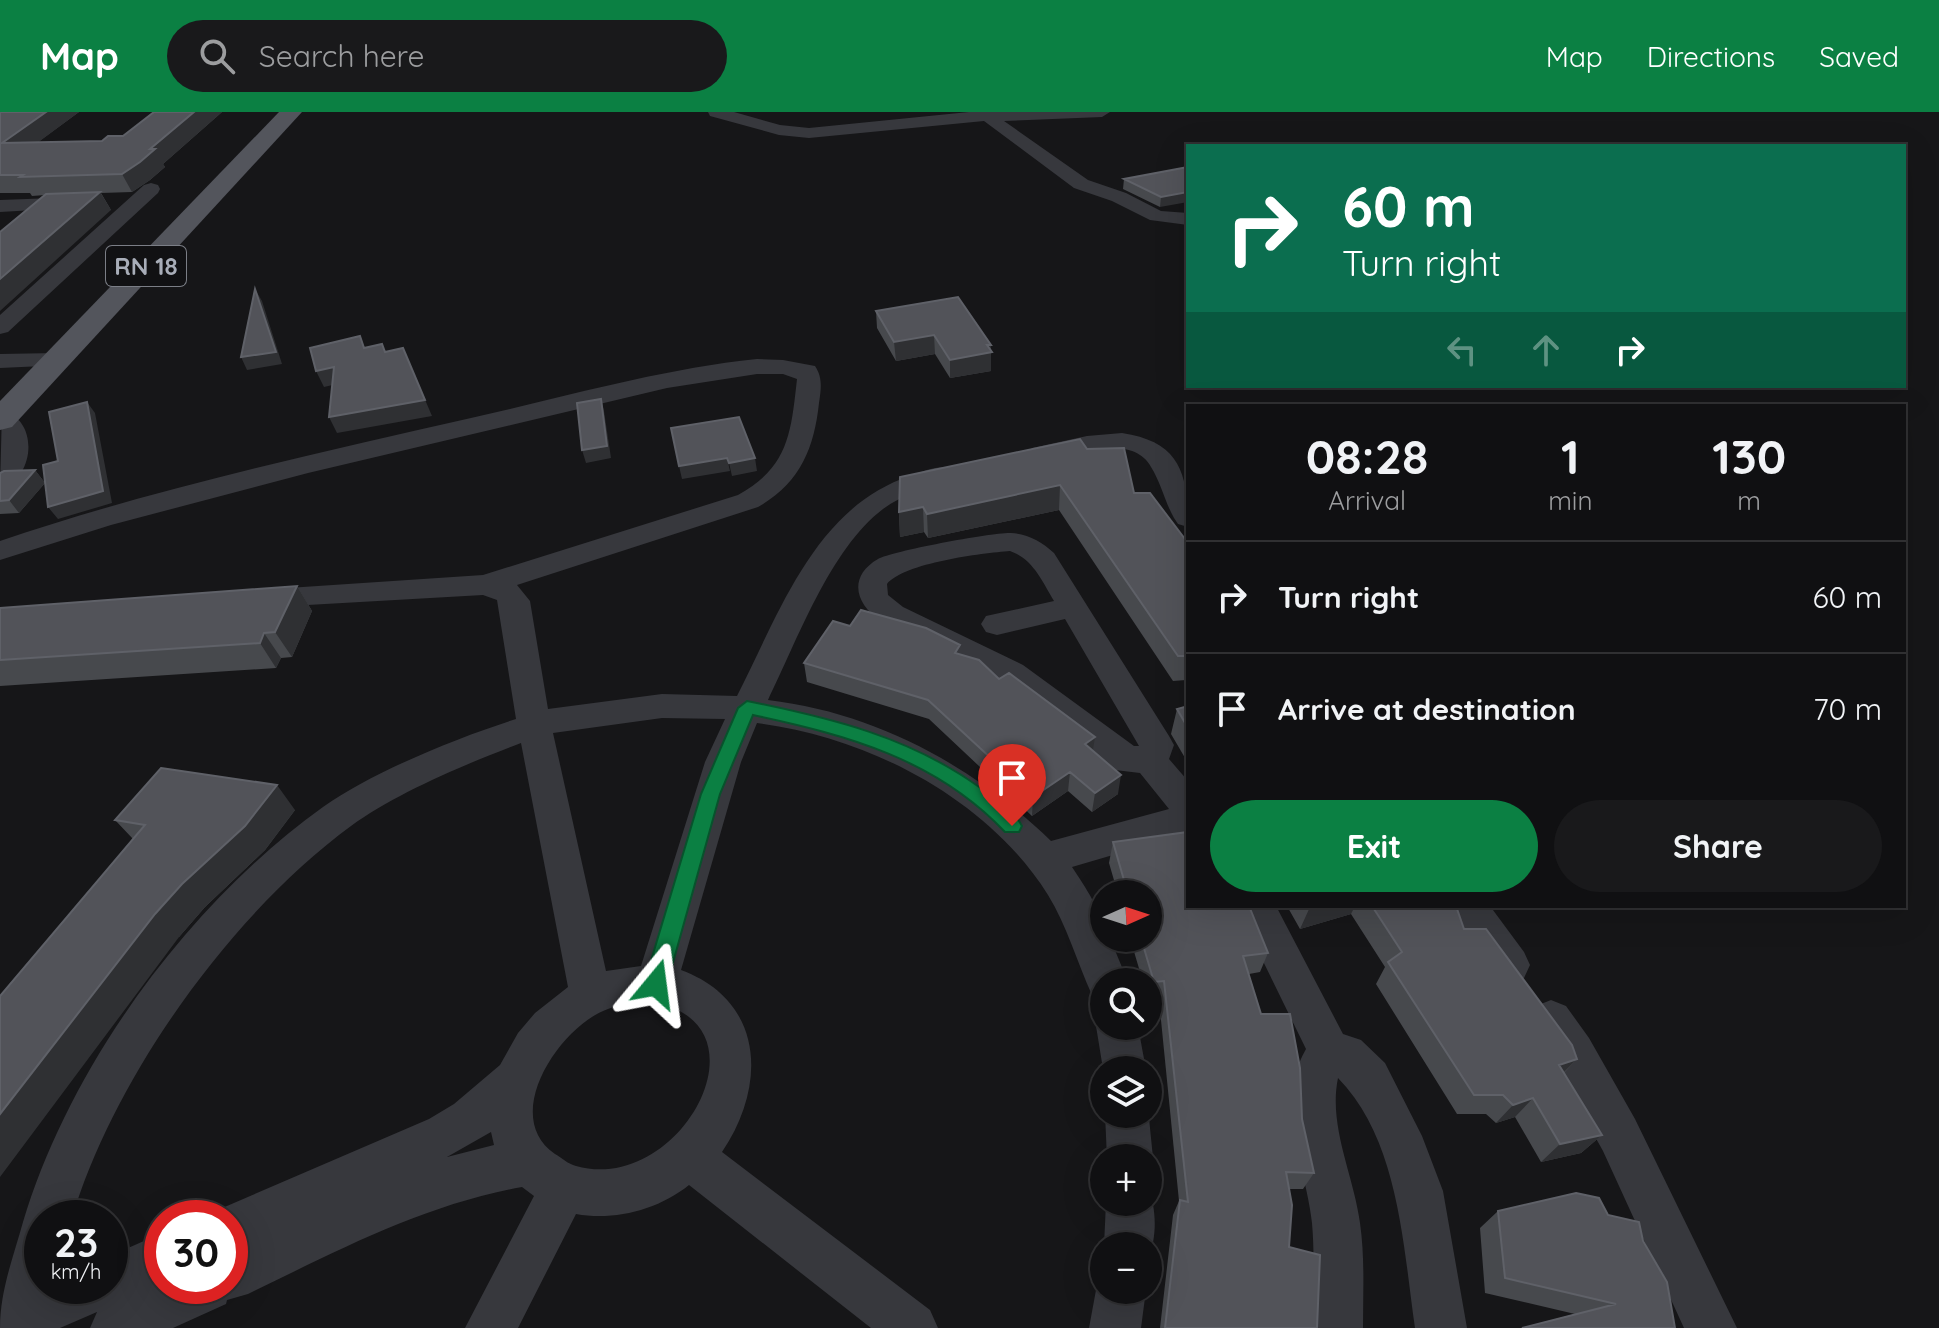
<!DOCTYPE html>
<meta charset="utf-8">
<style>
:root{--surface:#101012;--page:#19191b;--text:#f1f3f6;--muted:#9c9d9f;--line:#303032;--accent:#0b8043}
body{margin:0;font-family:Quicksand,sans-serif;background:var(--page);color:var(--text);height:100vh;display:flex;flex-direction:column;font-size:30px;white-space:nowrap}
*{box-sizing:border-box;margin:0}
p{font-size:26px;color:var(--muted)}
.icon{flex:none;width:44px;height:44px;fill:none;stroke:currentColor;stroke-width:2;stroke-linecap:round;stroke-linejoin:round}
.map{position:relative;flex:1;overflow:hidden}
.side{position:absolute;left:1186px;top:292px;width:720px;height:504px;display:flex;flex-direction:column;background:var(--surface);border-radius:0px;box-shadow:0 8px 32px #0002,0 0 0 2px var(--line)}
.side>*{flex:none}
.guide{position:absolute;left:1186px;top:32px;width:720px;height:244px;border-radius:0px;box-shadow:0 8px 32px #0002,0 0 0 2px var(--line);background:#0b6e4f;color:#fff;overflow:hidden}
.needle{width:52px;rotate:87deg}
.controls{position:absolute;left:1090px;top:768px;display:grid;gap:16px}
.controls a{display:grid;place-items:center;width:72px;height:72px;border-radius:50%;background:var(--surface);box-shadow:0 8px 32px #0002,0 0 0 2px var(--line);font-size:40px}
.speed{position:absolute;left:24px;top:1088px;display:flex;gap:16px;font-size:40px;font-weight:700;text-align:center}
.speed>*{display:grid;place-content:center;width:104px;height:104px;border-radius:50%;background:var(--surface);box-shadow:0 8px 32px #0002,0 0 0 2px var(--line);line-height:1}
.speed small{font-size:20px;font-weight:400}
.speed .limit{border:12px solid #d22;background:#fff;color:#111}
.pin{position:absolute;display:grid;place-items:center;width:68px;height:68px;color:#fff;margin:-82px -34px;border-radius:50% 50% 50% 0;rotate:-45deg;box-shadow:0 0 8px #0007}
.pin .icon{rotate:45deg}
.me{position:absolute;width:88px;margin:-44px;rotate:16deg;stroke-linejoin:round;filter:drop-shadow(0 0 6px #0008)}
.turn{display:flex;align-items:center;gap:28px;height:168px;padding:0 24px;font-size:36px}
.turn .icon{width:104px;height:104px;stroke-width:2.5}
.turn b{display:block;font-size:56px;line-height:68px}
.lanes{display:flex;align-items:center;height:76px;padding:0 24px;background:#0003;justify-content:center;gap:40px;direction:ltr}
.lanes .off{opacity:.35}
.eta{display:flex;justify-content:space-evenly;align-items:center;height:136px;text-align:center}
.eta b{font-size:48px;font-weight:700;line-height:56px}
.button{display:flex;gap:16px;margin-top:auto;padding:16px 24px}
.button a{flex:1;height:92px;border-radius:48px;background:var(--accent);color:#fff;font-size:32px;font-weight:700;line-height:92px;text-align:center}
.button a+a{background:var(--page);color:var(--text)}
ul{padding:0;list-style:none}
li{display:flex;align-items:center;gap:24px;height:112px;padding:0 24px;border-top:2px solid var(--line)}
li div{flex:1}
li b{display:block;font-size:30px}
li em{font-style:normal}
header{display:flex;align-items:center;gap:48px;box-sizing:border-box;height:112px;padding:0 40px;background:var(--accent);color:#fff}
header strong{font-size:38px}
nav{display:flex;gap:44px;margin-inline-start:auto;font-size:28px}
.search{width:560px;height:72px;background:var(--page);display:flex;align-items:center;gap:20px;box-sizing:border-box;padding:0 28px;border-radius:44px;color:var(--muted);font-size:30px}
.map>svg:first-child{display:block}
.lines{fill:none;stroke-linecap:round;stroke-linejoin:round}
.minor{fill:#37383d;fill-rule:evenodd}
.major{fill:#53555c;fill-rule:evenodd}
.wall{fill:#47494d}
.shaded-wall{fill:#2f3033}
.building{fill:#525359;stroke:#5f6168;stroke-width:2}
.route{fill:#0b8043;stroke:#07532c;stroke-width:2}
.labels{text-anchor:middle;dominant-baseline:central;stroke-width:7;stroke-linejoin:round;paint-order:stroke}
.shield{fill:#111113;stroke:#7b7e86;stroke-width:2}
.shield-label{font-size:24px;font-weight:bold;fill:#a8adb8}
</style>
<header>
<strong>Map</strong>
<div class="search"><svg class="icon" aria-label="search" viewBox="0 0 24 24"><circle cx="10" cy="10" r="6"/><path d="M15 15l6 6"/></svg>Search here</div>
<nav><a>Map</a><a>Directions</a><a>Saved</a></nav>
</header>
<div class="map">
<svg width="1939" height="1216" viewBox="0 0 1939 1216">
<rect width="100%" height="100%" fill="#161618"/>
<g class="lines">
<path class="minor" d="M 708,0 L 734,0 L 780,13 L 809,16 L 969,0 L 1110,0 L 1102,5 L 1004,9 L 1088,68 L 1126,81 L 1161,99 L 1188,101 L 1188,113 L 1150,108 L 1112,89 L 1074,76 L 984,9 L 809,26 L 779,23 L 710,4 Z
M 151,71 L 158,73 L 160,77 L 158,81 L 8,220 L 0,222 L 0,203 L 144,73 Z
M 80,85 L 87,87 L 90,91 L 87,95 L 0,100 L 0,88 Z
M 57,241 L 65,243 L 69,248 L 65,253 L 0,256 L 0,242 Z
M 757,247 L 783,248 L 815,254 C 823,266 821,277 819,291 C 814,337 800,371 758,395 L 517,473 L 530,489 L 548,597 L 662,582 L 737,584 C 779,502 815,395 910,364 C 924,359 937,353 952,356 L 955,362 L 952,368 C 928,376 903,382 883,397 C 830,437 797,529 768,588 C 877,601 973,654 1051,729 L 1169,697 L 1140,661 L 1115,658 L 999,569 L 881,509 C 856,493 847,465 878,447 C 892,439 994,420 1011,421 C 1028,422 1042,430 1054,441 L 1169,624 L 1174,633 L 1169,647 L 1188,669 L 1188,721 L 1072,755 C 1085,775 1104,801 1104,826 L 1110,826 L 1128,870 L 1104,870 L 1104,888 L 1092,883 C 1077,850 1067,814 1048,783 C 987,686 868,625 757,611 L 741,650 L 681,858 C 765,889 767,974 722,1040 L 930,1198 L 938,1216 L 871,1216 L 689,1073 C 658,1098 614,1109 576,1102 L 518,1216 L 465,1216 L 534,1084 L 522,1075 C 423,1093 337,1139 248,1182 L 227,1188 L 226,1192 L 173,1216 L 90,1216 L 97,1200 L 60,1216 L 0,1216 C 0,1179 13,1146 23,1110 C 70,953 189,791 323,695 C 372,660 459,625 516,607 L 497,488 L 483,483 L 255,496 L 244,493 L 240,486 L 244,479 L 483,463 L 738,383 C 789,355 791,320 797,267 L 783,262 L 757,262 L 667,276 L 308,361 L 111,413 L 0,448 L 0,429 C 153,377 313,342 471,306 C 565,285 660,257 757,247 ZM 1010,439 C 1033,447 1042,469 1054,489 L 986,504 L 981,512 L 986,520 L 997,523 L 1065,507 L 1139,634 L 1134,634 L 1023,553 L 903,495 L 888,483 L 887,472 C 904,451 982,441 1010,439 ZM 662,606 L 725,607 L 705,650 L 641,854 L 606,859 L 553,621 ZM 521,631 L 568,875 L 535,901 L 518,921 L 500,953 L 454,992 L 429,1007 L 213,1100 L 210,1106 L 230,1106 L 230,1174 L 162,1174 L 162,1121 L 110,1144 L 110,1174 L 42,1174 L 42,1106 L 72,1106 C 114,965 232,801 351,714 C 396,681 468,651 521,631 ZM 656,891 C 772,914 679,1083 576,1054 C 568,1052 562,1046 555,1042 C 499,1004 561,913 608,897 C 622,891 640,892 656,891 ZM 491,1020 L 494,1033 L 447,1045 Z
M 2,298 C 40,308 35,367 0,376 Z
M 1122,321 C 1181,330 1188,362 1188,415 L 1178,412 L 1174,406 C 1165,390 1161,371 1151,355 C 1132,320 1071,343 1041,350 L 1032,348 L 1028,342 L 1032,336 L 1087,324 Z
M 1236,794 L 1276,794 L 1343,922 L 1361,928 L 1385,951 L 1422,1024 L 1443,1079 L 1467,1216 L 1415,1216 C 1403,1134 1399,1028 1338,966 C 1328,1014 1354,1064 1360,1111 C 1365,1146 1363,1181 1363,1216 L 1311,1216 C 1313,1181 1315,1146 1312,1111 C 1306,1054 1274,992 1306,937 Z
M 1447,794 L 1490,794 L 1524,840 L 1530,853 L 1524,866 L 1510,871 L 1496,866 Z
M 1551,888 L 1566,894 L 1589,926 L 1635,1007 L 1737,1216 L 1684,1216 L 1603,1039 L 1530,908 L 1536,894 Z
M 1104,899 L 1104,914 L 1138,914 L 1146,958 L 1104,958 L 1104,963 L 1096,914 Z
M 1148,996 L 1153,1046 L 1148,1059 L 1148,1046 L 1107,1046 L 1105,1002 L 1148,1002 Z
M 1148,1076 C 1157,1097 1157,1126 1148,1147 L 1148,1134 L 1104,1134 L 1106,1090 L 1148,1090 Z
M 1103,1160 L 1104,1178 L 1146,1178 L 1141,1216 L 1089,1216 L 1096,1178 Z"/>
<path class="major" d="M 279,0 L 302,0 L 12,315 L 0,318 L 0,289 Z"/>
</g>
<path class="wall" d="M 0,0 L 79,0 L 38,30 L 102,29 L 123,24 L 154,0 L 222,0 L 163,52 L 165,55 L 150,68 L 132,80 L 101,81 L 111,98 L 45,83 L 32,84 L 30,81 L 0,81 Z
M 1188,55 L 1160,95 L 1123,77 L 1124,67 Z
M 876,199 L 991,239 L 991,259 L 950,266 L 935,242 L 896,249 L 877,216 Z
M 1087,337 L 1188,431 L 1188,571 L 1186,568 L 1173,569 L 1059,398 L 928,426 L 924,420 L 900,425 L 899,400 Z
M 35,358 L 45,371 L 19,401 L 0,402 L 0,361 Z
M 297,474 L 312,499 L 292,545 L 281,546 L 276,556 L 0,574 L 0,496 Z
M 960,542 L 999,567 L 1093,639 L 1118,682 L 1092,700 L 1068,679 L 1032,704 L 929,607 L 807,570 L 804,551 Z
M 1188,594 L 1188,651 L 1171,622 L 1177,597 Z
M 295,698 L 265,738 L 205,795 L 179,825 L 133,727 L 115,708 Z
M 1113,730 L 1268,841 L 1260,860 L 1249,862 L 1261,902 L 1302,1007 L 1314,1061 L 1303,1077 L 1289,1077 L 1289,1135 L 1317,1216 L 1160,1216 L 1173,1103 L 1179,1089 L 1159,888 L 1149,889 L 1148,870 L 1143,870 L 1130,826 L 1148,826 L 1148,782 L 1118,782 L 1109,751 Z
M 1287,794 L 1456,794 L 1464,817 L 1577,947 L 1564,961 L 1602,1023 L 1581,1041 L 1541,1050 L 1515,1005 L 1496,1011 L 1486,1002 L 1457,1002 L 1376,872 L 1385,855 L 1351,802 L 1300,817 Z
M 1498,1099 L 1608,1103 L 1643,1129 L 1675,1216 L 1521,1216 L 1575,1202 L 1485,1181 L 1480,1116 Z"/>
<path class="shaded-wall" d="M 46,0 L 79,0 L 13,49 L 2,31 Z
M 194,0 L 222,0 L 163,52 L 165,55 L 150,68 L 132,80 L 122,62 Z
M 100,80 L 111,98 L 0,199 L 0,167 Z
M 1188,80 L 1188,90 L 1160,95 L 1161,85 Z
M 255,177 L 262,189 L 282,252 L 247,258 L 241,245 Z
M 934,223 L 935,242 L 896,249 L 894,230 Z
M 987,233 L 991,233 L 991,259 L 950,266 L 950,248 Z
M 403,236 L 432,304 L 337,321 L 329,305 Z
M 334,255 L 341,271 L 324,275 L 316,259 Z
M 601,287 L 604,299 L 611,346 L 586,351 L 582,338 Z
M 87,290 L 95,301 L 112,391 L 58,407 L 48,395 Z
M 727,346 L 730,359 L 682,367 L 679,354 Z
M 755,346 L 757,359 L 732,364 L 729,351 Z
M 35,358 L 45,371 L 19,401 L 9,388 Z
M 1060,373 L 1059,398 L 928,426 L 927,402 Z
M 923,395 L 924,420 L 900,425 L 899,400 Z
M 297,474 L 312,499 L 292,545 L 275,520 Z
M 264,521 L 281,546 L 276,556 L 260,531 Z
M 1095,625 L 1092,644 L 1085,632 Z
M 1070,660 L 1068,679 L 1032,704 L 1033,685 Z
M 1121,663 L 1118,682 L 1092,700 L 1095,681 Z
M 277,673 L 295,698 L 265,738 L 205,795 L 179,825 L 0,1065 L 0,1002 L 155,802 L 182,772 Z
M 1313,794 L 1355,794 L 1351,802 L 1300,817 L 1310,795 Z
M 1577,947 L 1558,966 L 1559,953 Z
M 1533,986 L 1515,1005 L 1496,1011 L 1513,993 Z
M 1602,1023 L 1581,1041 L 1541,1050 L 1560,1032 Z"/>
<path class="building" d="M 0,0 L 46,0 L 2,31 L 102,29 L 108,24 L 123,24 L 154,0 L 194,0 L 150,37 L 155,37 L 140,50 L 122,62 L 20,65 L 23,63 L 0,63 Z
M 1188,55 L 1188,80 L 1161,85 L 1124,67 Z
M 100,80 L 0,167 L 0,120 L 46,82 Z
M 255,177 L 276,240 L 241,245 Z
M 958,185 L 991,233 L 987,233 L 992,240 L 950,248 L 934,223 L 894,230 L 876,199 Z
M 360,224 L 364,236 L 382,232 L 385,240 L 403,236 L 425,288 L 329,305 L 334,255 L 316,259 L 310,236 Z
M 601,287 L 607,334 L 582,338 L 577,291 Z
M 87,290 L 103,379 L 48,395 L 43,353 L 58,349 L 49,300 Z
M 739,305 L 755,346 L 729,351 L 727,346 L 679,354 L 671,316 Z
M 1080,327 L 1087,337 L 1124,336 L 1134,381 L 1150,381 L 1188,431 L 1188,544 L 1178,544 L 1060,373 L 927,402 L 923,395 L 899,400 L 900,365 Z
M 35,358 L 9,388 L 0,389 L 0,361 L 4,359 Z
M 297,474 L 275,520 L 264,521 L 260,531 L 0,548 L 0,496 Z
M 861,498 L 926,516 L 960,533 L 955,541 L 979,548 L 999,567 L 1009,561 L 1095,625 L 1085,632 L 1121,663 L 1095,681 L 1070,660 L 1033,685 L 928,588 L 804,551 L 833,509 L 850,514 Z
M 1188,594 L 1188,616 L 1177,597 Z
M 161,656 L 277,673 L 245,714 L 182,772 L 155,802 L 0,1002 L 0,884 L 145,713 L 115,708 Z
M 1188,720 L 1188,794 L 1249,794 L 1268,841 L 1243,844 L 1261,902 L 1290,902 L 1300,956 L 1302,1007 L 1314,1061 L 1286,1060 L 1292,1093 L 1289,1135 L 1320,1143 L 1317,1216 L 1165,1216 L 1180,1088 L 1188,1090 L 1164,869 L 1154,870 L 1141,826 L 1148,826 L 1148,782 L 1128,782 L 1113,730 Z
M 1372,794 L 1456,794 L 1464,817 L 1486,817 L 1572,933 L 1577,947 L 1559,953 L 1602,1023 L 1560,1032 L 1533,986 L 1513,993 L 1503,983 L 1474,983 L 1388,850 L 1402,840 Z
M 1576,1081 L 1599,1086 L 1608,1103 L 1639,1110 L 1643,1129 L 1667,1170 L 1675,1216 L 1522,1216 L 1616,1192 L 1505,1166 L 1498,1099 Z"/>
<path class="route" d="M 747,589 C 831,606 911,625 982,677 C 996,687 1014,698 1022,714 L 1019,720 L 1005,720 C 936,647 847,623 753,603 L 720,682 L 667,872 L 663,879 L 656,882 L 648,879 L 644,872 L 701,682 L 738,596 Z"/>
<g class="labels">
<rect class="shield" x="106" y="134" width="80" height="40" rx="6"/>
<g class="shield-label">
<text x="146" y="154">RN 18</text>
</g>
</g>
</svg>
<div class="controls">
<a><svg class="needle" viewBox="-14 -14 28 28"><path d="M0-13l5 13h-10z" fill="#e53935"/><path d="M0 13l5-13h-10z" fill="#9c9d9f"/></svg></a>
<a><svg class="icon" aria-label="search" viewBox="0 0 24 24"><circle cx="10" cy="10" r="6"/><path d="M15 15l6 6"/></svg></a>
<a><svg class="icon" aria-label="layers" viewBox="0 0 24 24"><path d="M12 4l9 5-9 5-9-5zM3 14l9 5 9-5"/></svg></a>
<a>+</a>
<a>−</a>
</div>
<div class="speed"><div>23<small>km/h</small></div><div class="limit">30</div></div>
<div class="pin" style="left:1012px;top:714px;background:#d93025"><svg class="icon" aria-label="arrive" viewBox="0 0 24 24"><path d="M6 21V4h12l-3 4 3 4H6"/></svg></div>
<svg class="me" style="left:656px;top:872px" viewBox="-20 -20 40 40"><path d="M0-17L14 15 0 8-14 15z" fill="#0b8043" stroke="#fff" stroke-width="4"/></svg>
<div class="guide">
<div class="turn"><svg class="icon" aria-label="right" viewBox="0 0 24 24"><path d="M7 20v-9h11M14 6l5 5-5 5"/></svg><div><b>60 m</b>Turn right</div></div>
<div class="lanes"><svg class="icon off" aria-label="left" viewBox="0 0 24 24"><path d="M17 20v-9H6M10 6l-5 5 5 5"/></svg><svg class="icon off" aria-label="ahead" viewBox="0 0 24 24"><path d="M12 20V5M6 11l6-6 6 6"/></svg><svg class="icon" aria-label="right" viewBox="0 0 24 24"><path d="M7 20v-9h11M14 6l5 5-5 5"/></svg></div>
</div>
<section class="side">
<div class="eta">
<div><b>08:28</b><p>Arrival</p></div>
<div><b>1</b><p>min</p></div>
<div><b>130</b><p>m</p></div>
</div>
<ul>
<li><svg class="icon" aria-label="right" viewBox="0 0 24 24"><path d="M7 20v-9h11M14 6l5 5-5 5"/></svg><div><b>Turn right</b></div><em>60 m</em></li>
<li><svg class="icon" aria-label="arrive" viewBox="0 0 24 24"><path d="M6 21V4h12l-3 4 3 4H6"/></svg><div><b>Arrive at destination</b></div><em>70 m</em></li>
</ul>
<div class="button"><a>Exit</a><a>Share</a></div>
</section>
</div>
